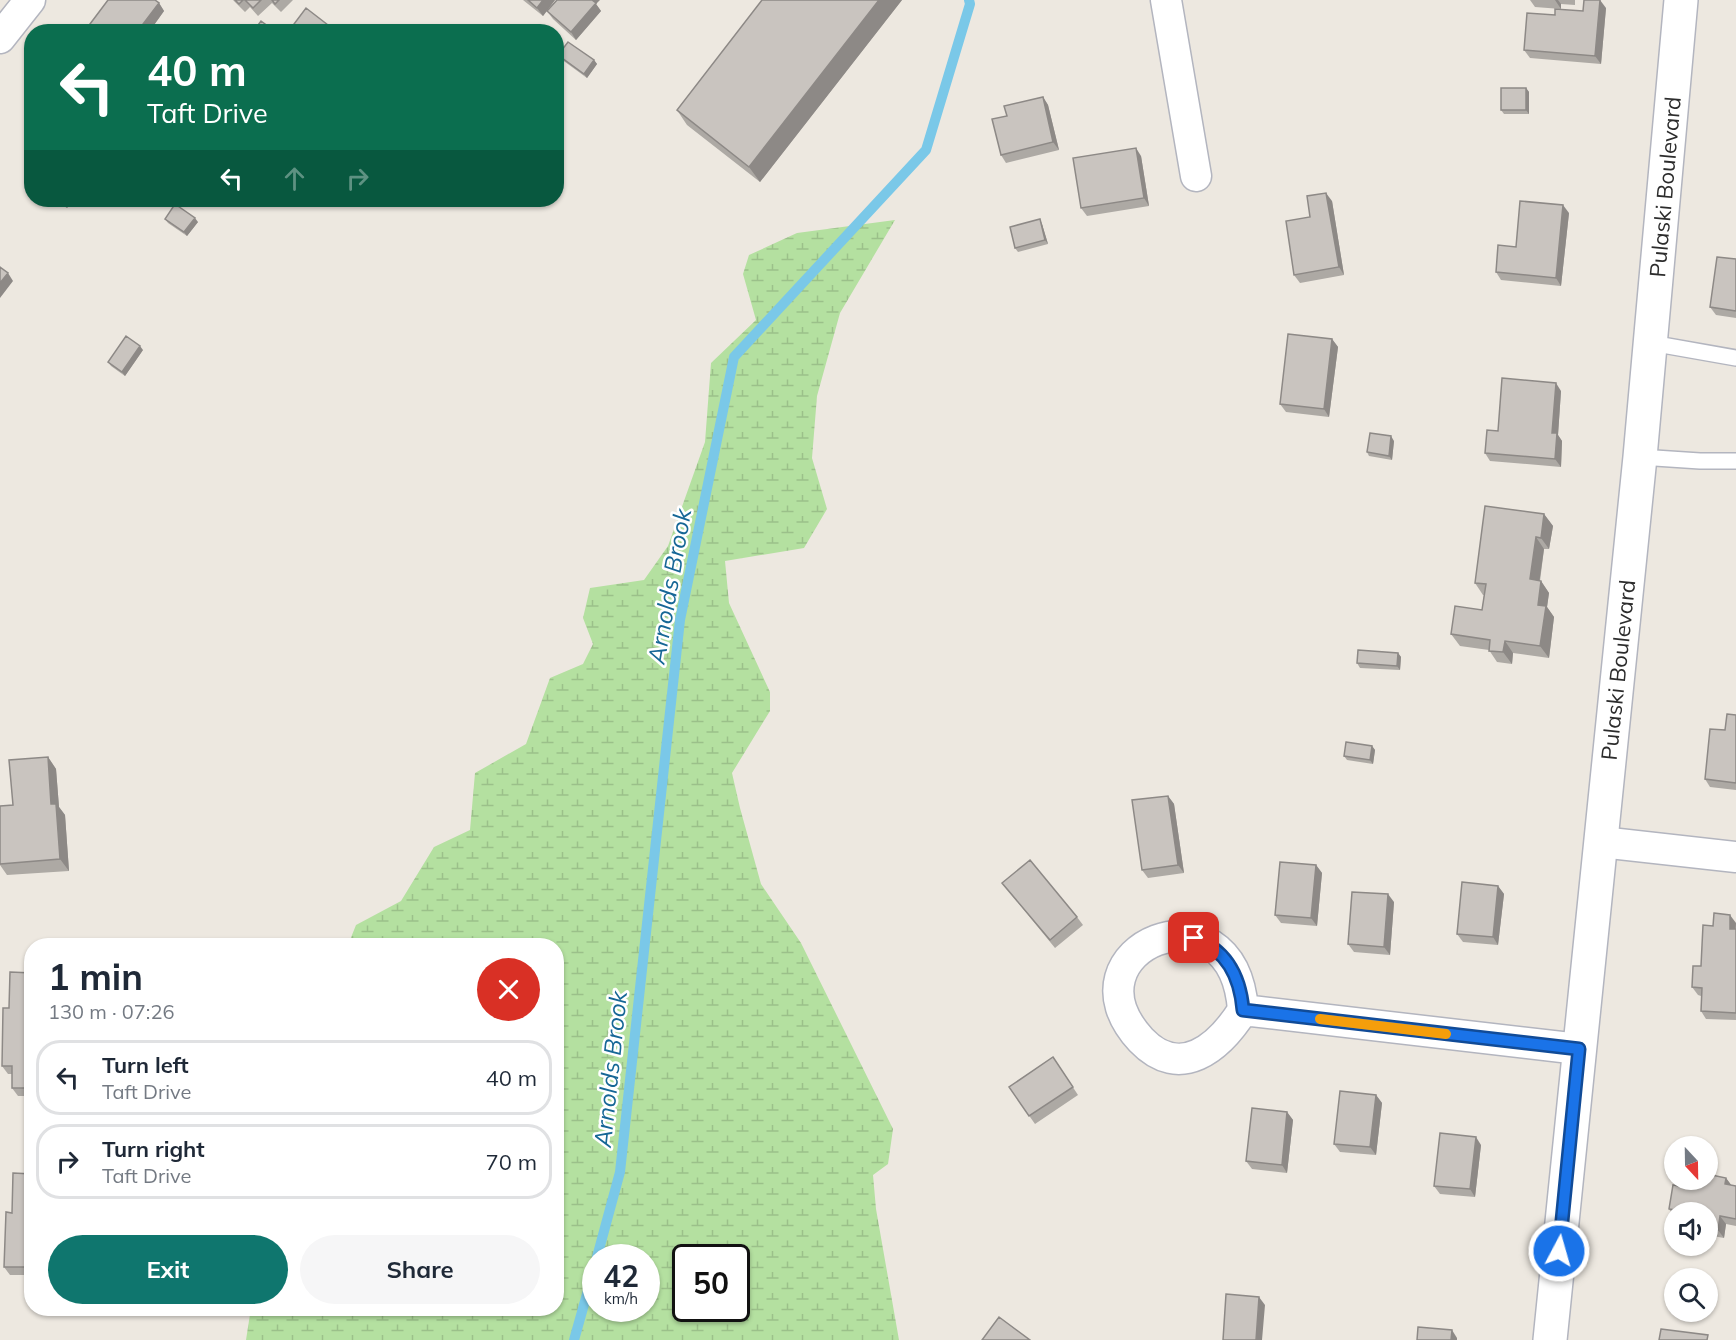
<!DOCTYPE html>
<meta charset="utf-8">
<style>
:root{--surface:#fff;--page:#f6f6f7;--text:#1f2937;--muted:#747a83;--line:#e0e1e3;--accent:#0f766e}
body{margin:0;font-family:Mulish,sans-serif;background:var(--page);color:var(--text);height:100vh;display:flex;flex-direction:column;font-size:22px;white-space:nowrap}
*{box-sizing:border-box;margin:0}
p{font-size:20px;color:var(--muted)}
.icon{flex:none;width:33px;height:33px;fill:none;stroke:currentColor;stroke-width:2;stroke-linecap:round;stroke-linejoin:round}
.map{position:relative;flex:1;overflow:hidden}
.details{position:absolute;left:24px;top:938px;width:540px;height:378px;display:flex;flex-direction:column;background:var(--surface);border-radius:24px;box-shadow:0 2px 4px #0004}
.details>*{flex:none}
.banner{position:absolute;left:24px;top:24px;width:540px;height:183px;border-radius:24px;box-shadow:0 2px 4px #0004;background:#0b6e4f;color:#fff;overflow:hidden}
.needle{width:39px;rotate:158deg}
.controls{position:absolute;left:1664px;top:1136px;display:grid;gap:12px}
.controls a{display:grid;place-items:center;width:54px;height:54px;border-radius:50%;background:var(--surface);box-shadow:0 2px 4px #0004;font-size:30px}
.speed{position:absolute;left:582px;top:1244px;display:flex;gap:12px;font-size:30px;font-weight:700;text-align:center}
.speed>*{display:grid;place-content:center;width:78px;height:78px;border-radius:50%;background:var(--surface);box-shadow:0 2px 4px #0004;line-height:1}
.speed small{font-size:15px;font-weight:400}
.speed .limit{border:3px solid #111;border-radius:9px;background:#fff;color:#111}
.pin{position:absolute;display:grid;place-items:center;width:51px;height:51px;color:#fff;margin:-26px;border-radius:12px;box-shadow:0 3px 9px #0006}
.me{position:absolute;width:66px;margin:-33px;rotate:6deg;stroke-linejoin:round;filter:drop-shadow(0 0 4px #0008)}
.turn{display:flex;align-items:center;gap:21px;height:126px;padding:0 24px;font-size:27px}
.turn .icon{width:78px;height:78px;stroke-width:2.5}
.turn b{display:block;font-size:42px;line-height:51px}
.lanes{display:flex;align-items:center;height:57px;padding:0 24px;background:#0003;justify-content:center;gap:30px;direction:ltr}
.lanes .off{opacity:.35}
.round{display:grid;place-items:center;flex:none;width:63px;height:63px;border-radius:32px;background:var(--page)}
.overview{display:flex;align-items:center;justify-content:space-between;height:102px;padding:0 24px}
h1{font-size:36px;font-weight:700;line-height:45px}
.button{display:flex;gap:12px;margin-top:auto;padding:12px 24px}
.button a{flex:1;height:69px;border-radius:36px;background:var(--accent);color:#fff;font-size:24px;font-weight:700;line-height:69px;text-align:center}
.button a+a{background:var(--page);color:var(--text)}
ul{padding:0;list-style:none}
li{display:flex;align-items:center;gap:18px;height:75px;margin:0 12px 9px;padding:0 12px;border:3px solid var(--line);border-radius:24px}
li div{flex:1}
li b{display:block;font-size:22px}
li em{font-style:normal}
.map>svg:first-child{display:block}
.wetland{fill:url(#wetland-marsh);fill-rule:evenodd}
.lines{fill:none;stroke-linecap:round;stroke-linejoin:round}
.stream{stroke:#7ac8e8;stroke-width:10}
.service-casing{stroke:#b3b5bf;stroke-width:18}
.minor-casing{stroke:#b3b5bf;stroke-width:33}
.secondary-casing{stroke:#b3b5bf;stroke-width:36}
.service{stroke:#fff;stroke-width:15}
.minor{stroke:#fff;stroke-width:30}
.secondary{stroke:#fff;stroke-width:33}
.wall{fill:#ada9a4}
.shaded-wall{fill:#8d8986}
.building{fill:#c9c4bf;stroke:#8d8986;stroke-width:1.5}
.route-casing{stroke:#114b97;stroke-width:15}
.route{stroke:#1a73e8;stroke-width:10}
.slow{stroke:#f59e0b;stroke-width:10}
.labels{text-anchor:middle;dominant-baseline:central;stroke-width:5;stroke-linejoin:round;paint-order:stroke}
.street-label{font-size:22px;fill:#2c2c2c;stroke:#fff}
.water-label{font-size:24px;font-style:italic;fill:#166796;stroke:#fff}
</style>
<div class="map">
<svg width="1736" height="1340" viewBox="0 0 1736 1340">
<defs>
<pattern id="wetland-marsh" width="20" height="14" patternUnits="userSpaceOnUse" patternTransform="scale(1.5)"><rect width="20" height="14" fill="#b4e0a0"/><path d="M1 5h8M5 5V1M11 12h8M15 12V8" fill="none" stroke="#9bc08a"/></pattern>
</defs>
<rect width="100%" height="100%" fill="#ede8e0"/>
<path class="wetland" d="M 895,220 L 840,313 L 817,396 L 812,458 L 827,509 L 804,548 L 725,561 L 729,603 L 770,692 L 770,711 L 732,773 L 740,808 L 761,884 L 801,943 L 893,1129 L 888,1164 L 873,1175 L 876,1209 L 899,1340 L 246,1340 L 251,1308 L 556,1308 L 556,945 L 348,945 L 356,925 L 401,901 L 434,847 L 470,830 L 475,773 L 526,744 L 550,678 L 583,664 L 593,644 L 583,618 L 590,588 L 644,580 L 668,546 L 705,442 L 711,363 L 756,320 L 743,274 L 749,255 L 797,233 ZM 596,1257 L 646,1257 L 646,1308 L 596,1308 ZM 686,1257 L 736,1257 L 736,1308 L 686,1308 Z"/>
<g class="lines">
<path class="stream" d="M 597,1257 L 620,1172 L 680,620 L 734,357 L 926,150 L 970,4 L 969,0
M 574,1340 L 596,1262"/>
<g class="service-casing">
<path id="service" d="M 1651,343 L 1736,358
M 1640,457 L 1700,461 L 1736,461"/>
</g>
<g class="minor-casing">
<path id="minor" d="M 1166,0 L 1196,176
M 0,38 L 30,0
M 1601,842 L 1736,857
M 1243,1010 C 1219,1048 1180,1081 1141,1040 C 1057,949 1233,875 1243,1010 L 1579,1049"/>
</g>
<g class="secondary-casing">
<path id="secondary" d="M 1550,1340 L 1640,457 L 1681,0"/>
</g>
<use href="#service" class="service"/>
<use href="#minor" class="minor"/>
<use href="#secondary" class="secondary"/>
</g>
<path class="wall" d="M 233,0 L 293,0 L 281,12 L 272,3 L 258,16 L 250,7 L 245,12 Z
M 523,0 L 555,0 L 543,16 Z
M 762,0 L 902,0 L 760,182 L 687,125 L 677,110 Z
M 1530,0 L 1575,0 L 1575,5 L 1561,4 L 1561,9 L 1535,7 Z
M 159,3 L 164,11 L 149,32 L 95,32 L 90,24 Z
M 596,4 L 601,11 L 576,40 L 553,19 L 547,11 Z
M 1606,8 L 1601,64 L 1530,58 L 1524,50 L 1555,15 Z
M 558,55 L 594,60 L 597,64 L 587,78 L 561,59 Z
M 1526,88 L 1529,92 L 1529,114 L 1504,114 L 1501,110 Z
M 1043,97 L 1048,105 L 1059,150 L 1006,163 L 1001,155 L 1007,116 Z
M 1141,156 L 1149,206 L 1087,216 L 1081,208 Z
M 54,200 L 73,200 L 67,208 Z
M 1332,201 L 1344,275 L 1300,283 L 1294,275 L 1310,217 Z
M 1569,213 L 1561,286 L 1501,280 L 1496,272 L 1516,247 Z
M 165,219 L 198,222 L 187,236 L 168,223 Z
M 1042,224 L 1048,244 L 1018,252 L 1015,248 Z
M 1736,259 L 1736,318 L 1716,315 L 1710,307 Z
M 1332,339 L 1338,347 L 1329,417 L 1286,412 L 1280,404 Z
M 143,350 L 125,376 L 111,366 L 108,362 Z
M 1561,391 L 1558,435 L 1562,441 L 1561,467 L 1490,461 L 1485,453 L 1498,431 Z
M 1394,441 L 1392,460 L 1369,456 L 1367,452 Z
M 1544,514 L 1553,526 L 1549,549 L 1544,549 L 1540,581 L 1541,581 L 1549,593 L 1547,607 L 1554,617 L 1549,658 L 1513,653 L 1512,664 L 1497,662 L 1489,650 L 1460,646 L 1451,634 L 1482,610 L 1484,595 L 1483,595 L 1475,583 Z
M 1398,653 L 1401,657 L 1400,670 L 1360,668 L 1357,663 Z
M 1736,715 L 1736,790 L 1710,787 L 1705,779 L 1725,730 Z
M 1372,746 L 1375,750 L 1373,764 L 1347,760 L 1344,756 Z
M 48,757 L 56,769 L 59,807 L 65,815 L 69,871 L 7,875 L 0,865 L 0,806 L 13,805 Z
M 1168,796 L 1174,804 L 1184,873 L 1148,878 L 1142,870 Z
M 1316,865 L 1322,873 L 1317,926 L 1281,923 L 1275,915 Z
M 1002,883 L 1077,917 L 1083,925 L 1055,948 Z
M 1498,886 L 1504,894 L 1498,945 L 1463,942 L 1457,934 Z
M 1394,902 L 1390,955 L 1354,952 L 1348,944 Z
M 1736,923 L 1736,1020 L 1706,1019 L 1701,1011 L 1701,996 L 1698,995 L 1692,987 L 1701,966 L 1713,926 Z
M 32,973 L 32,1096 L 18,1096 L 12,1088 L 12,1074 L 8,1074 L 2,1066 L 9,1008 Z
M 1053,1057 L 1078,1095 L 1035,1124 L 1009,1087 Z
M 1376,1095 L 1382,1103 L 1376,1155 L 1340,1152 L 1334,1144 Z
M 1287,1112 L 1293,1120 L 1287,1173 L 1252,1169 L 1246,1161 Z
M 1481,1145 L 1475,1197 L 1440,1194 L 1434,1186 Z
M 32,1174 L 32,1275 L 10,1275 L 4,1267 L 12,1213 Z
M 1726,1178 L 1731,1185 L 1736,1186 L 1736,1226 L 1726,1224 L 1724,1238 L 1707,1235 L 1707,1212 L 1674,1212 L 1674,1216 L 1669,1209 L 1678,1186 Z"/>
<path class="shaded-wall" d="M 543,0 L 555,0 L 543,16 L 537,8 Z
M 591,0 L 600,0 L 596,4 L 601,11 L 576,40 L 571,32 Z
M 879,0 L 902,0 L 760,182 L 749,167 Z
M 1555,0 L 1558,0 L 1561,4 L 1561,9 Z
M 1600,0 L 1606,8 L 1601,64 L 1595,56 Z
M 159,3 L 164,11 L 149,32 L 137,32 Z
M 594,60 L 597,64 L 587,78 L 584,74 Z
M 1526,88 L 1529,92 L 1529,114 L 1526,110 Z
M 1043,97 L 1048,105 L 1059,150 L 1053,142 Z
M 1136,148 L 1141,156 L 1149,206 L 1144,198 Z
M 1326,193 L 1332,201 L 1344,275 L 1339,267 Z
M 61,200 L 73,200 L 67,208 Z
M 1563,205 L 1569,213 L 1561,286 L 1556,278 Z
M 195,218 L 198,222 L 187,236 L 184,232 Z
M 1040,219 L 1042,224 L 1048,244 L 1045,240 Z
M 8,273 L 13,281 L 0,298 L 0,283 Z
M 1332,339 L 1338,347 L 1329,417 L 1324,409 Z
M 140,346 L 143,350 L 125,376 L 122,372 Z
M 1556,383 L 1561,391 L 1558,435 L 1562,441 L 1561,467 L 1555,459 L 1552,433 Z
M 1391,436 L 1394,441 L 1392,460 L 1389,456 Z
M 1544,514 L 1553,526 L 1549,549 L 1541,538 Z
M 1536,537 L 1544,549 L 1538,591 L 1530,579 Z
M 1541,581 L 1549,593 L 1547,607 L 1554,617 L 1549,658 L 1540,646 L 1538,605 Z
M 1505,641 L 1513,653 L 1512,664 L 1503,652 Z
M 1398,653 L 1401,657 L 1400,670 L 1397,666 Z
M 1372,746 L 1375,750 L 1373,764 L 1370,760 Z
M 48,757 L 56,769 L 59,807 L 65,815 L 69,871 L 60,859 L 51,804 Z
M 1168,796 L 1174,804 L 1184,873 L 1178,865 Z
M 1316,865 L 1322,873 L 1317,926 L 1311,918 Z
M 1498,886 L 1504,894 L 1498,945 L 1493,937 Z
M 1388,894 L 1394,902 L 1390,955 L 1384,947 Z
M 1730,915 L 1736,923 L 1735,937 L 1730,929 Z
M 1376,1095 L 1382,1103 L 1376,1155 L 1370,1147 Z
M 1287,1112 L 1293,1120 L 1287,1173 L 1282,1165 Z
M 1476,1137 L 1481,1145 L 1475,1197 L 1470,1189 Z
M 1726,1178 L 1732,1186 L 1725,1184 Z
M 1720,1216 L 1726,1224 L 1724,1238 L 1718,1230 Z
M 1259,1297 L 1265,1305 L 1262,1340 L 1256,1340 Z
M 1452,1330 L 1457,1338 L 1457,1340 L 1451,1340 Z"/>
<path class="building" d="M 108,0 L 155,0 L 159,3 L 137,32 L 99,32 L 90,24 Z
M 235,0 L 243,0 L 239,4 Z
M 245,0 L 261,0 L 253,8 Z
M 272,0 L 279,0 L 275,4 Z
M 528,0 L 543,0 L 537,8 Z
M 557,0 L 592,0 L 596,3 L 571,32 L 547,11 Z
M 762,0 L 879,0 L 749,167 L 677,110 Z
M 1584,0 L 1600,0 L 1595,56 L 1524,50 L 1527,13 L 1555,15 L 1555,9 L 1583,11 Z
M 306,8 L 337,32 L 288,32 Z
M 261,21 L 276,32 L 253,32 Z
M 568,42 L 594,60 L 584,74 L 558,55 Z
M 1501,88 L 1526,88 L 1526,110 L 1501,110 Z
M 1043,97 L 1053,142 L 1001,155 L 992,119 L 1007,116 L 1004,106 Z
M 1136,148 L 1144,198 L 1081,208 L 1073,158 Z
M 1326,193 L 1339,267 L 1294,275 L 1286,221 L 1310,217 L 1307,196 Z
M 1520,201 L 1563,205 L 1556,278 L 1496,272 L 1498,245 L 1516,247 Z
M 175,204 L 195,218 L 184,232 L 165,219 Z
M 1040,219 L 1045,240 L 1015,248 L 1010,227 Z
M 1717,257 L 1736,259 L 1736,311 L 1710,307 Z
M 0,267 L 8,273 L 0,283 Z
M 1288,334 L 1332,339 L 1324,409 L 1280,404 Z
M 126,336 L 140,346 L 122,372 L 108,362 Z
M 1502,378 L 1556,383 L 1552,433 L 1557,433 L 1555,459 L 1485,453 L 1487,430 L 1498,431 Z
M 1370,433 L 1391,436 L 1389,456 L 1367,452 Z
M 1485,506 L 1544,514 L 1541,538 L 1536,537 L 1530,579 L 1541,581 L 1538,605 L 1546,606 L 1540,646 L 1505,641 L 1503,652 L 1489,651 L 1490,640 L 1451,634 L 1455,606 L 1482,610 L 1486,584 L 1475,583 Z
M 1358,650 L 1398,653 L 1397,666 L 1357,663 Z
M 1727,714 L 1736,715 L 1736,783 L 1705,779 L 1710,729 L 1725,730 Z
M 1346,742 L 1372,746 L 1370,760 L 1344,756 Z
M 48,757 L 51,804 L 56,804 L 60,859 L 0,864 L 0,806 L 13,805 L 9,760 Z
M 1168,796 L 1178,865 L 1142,870 L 1132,800 Z
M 1030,860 L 1077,917 L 1050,940 L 1002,883 Z
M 1280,862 L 1316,865 L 1311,918 L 1275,915 Z
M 1462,882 L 1498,886 L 1493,937 L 1457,934 Z
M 1352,892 L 1388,894 L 1384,947 L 1348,944 Z
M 1714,913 L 1730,915 L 1730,929 L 1736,929 L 1736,1013 L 1701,1011 L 1702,988 L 1692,987 L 1693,966 L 1701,966 L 1703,925 L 1713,926 Z
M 10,972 L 32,973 L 32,1088 L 12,1088 L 12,1066 L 2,1066 L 3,1008 L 9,1008 Z
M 1053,1057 L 1073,1087 L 1029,1116 L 1009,1087 Z
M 1340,1091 L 1376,1095 L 1370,1147 L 1334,1144 Z
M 1252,1108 L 1287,1112 L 1282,1165 L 1246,1161 Z
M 1440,1133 L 1476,1137 L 1470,1189 L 1434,1186 Z
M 13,1173 L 32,1174 L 32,1267 L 4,1267 L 6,1212 L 12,1213 Z
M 1707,1174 L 1726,1178 L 1725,1184 L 1736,1186 L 1736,1219 L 1720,1216 L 1718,1230 L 1707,1228 L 1707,1212 L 1675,1212 L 1675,1210 L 1669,1209 L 1673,1185 L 1678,1186 L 1680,1179 L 1707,1179 Z
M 1226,1294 L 1259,1297 L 1256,1340 L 1223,1340 Z
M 999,1317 L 1030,1340 L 982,1340 Z
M 1418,1327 L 1452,1330 L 1451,1340 L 1417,1340 Z
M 1661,1329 L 1708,1335 L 1707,1340 L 1659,1340 Z"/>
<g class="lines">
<g class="route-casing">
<path id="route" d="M 1194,938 C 1227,950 1240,976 1243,1010 L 1579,1049 L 1559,1251"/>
</g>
<use href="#route" class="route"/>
<path class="slow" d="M 1320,1019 L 1446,1034"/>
</g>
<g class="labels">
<g class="street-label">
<text transform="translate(1665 187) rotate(-85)">Pulaski Boulevard</text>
<text transform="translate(1618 670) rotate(-84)">Pulaski Boulevard</text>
</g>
<g class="water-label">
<text transform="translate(669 586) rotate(-80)">Arnolds Brook</text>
<text transform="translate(610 1069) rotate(-84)">Arnolds Brook</text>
</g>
</g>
</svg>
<div class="controls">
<a><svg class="needle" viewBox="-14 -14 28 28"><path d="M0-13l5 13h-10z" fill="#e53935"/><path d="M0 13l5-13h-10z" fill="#747a83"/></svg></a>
<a><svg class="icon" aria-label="sound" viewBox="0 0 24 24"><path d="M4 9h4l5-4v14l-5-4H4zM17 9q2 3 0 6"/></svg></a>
<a><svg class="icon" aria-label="search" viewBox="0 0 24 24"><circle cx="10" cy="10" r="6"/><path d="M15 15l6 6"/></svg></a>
</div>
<div class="speed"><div>42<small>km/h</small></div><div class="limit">50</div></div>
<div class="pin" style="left:1194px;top:938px;background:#d93025"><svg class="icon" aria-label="arrive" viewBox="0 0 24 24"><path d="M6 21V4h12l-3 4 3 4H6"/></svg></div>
<svg class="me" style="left:1559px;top:1251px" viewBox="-20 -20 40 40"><circle r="17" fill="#1a73e8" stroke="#fff" stroke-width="3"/><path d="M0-11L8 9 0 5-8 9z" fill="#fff"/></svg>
<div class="banner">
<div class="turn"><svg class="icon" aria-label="left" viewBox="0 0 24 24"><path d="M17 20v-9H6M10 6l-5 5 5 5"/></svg><div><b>40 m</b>Taft Drive</div></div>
<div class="lanes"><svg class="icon" aria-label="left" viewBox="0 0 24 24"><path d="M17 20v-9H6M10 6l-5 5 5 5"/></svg><svg class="icon off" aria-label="ahead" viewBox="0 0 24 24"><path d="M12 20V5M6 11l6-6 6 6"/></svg><svg class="icon off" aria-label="right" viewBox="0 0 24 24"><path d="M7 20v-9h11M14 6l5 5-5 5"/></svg></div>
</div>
<section class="details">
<div class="overview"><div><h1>1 min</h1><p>130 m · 07:26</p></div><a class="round" style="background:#d93025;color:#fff"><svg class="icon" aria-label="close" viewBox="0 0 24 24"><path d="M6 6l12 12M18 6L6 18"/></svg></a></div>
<ul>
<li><svg class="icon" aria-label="left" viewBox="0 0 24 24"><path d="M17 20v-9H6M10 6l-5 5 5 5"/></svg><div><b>Turn left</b><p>Taft Drive</p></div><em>40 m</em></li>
<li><svg class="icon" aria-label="right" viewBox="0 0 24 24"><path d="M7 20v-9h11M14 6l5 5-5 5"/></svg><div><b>Turn right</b><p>Taft Drive</p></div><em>70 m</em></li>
</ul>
<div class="button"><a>Exit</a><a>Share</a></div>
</section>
</div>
